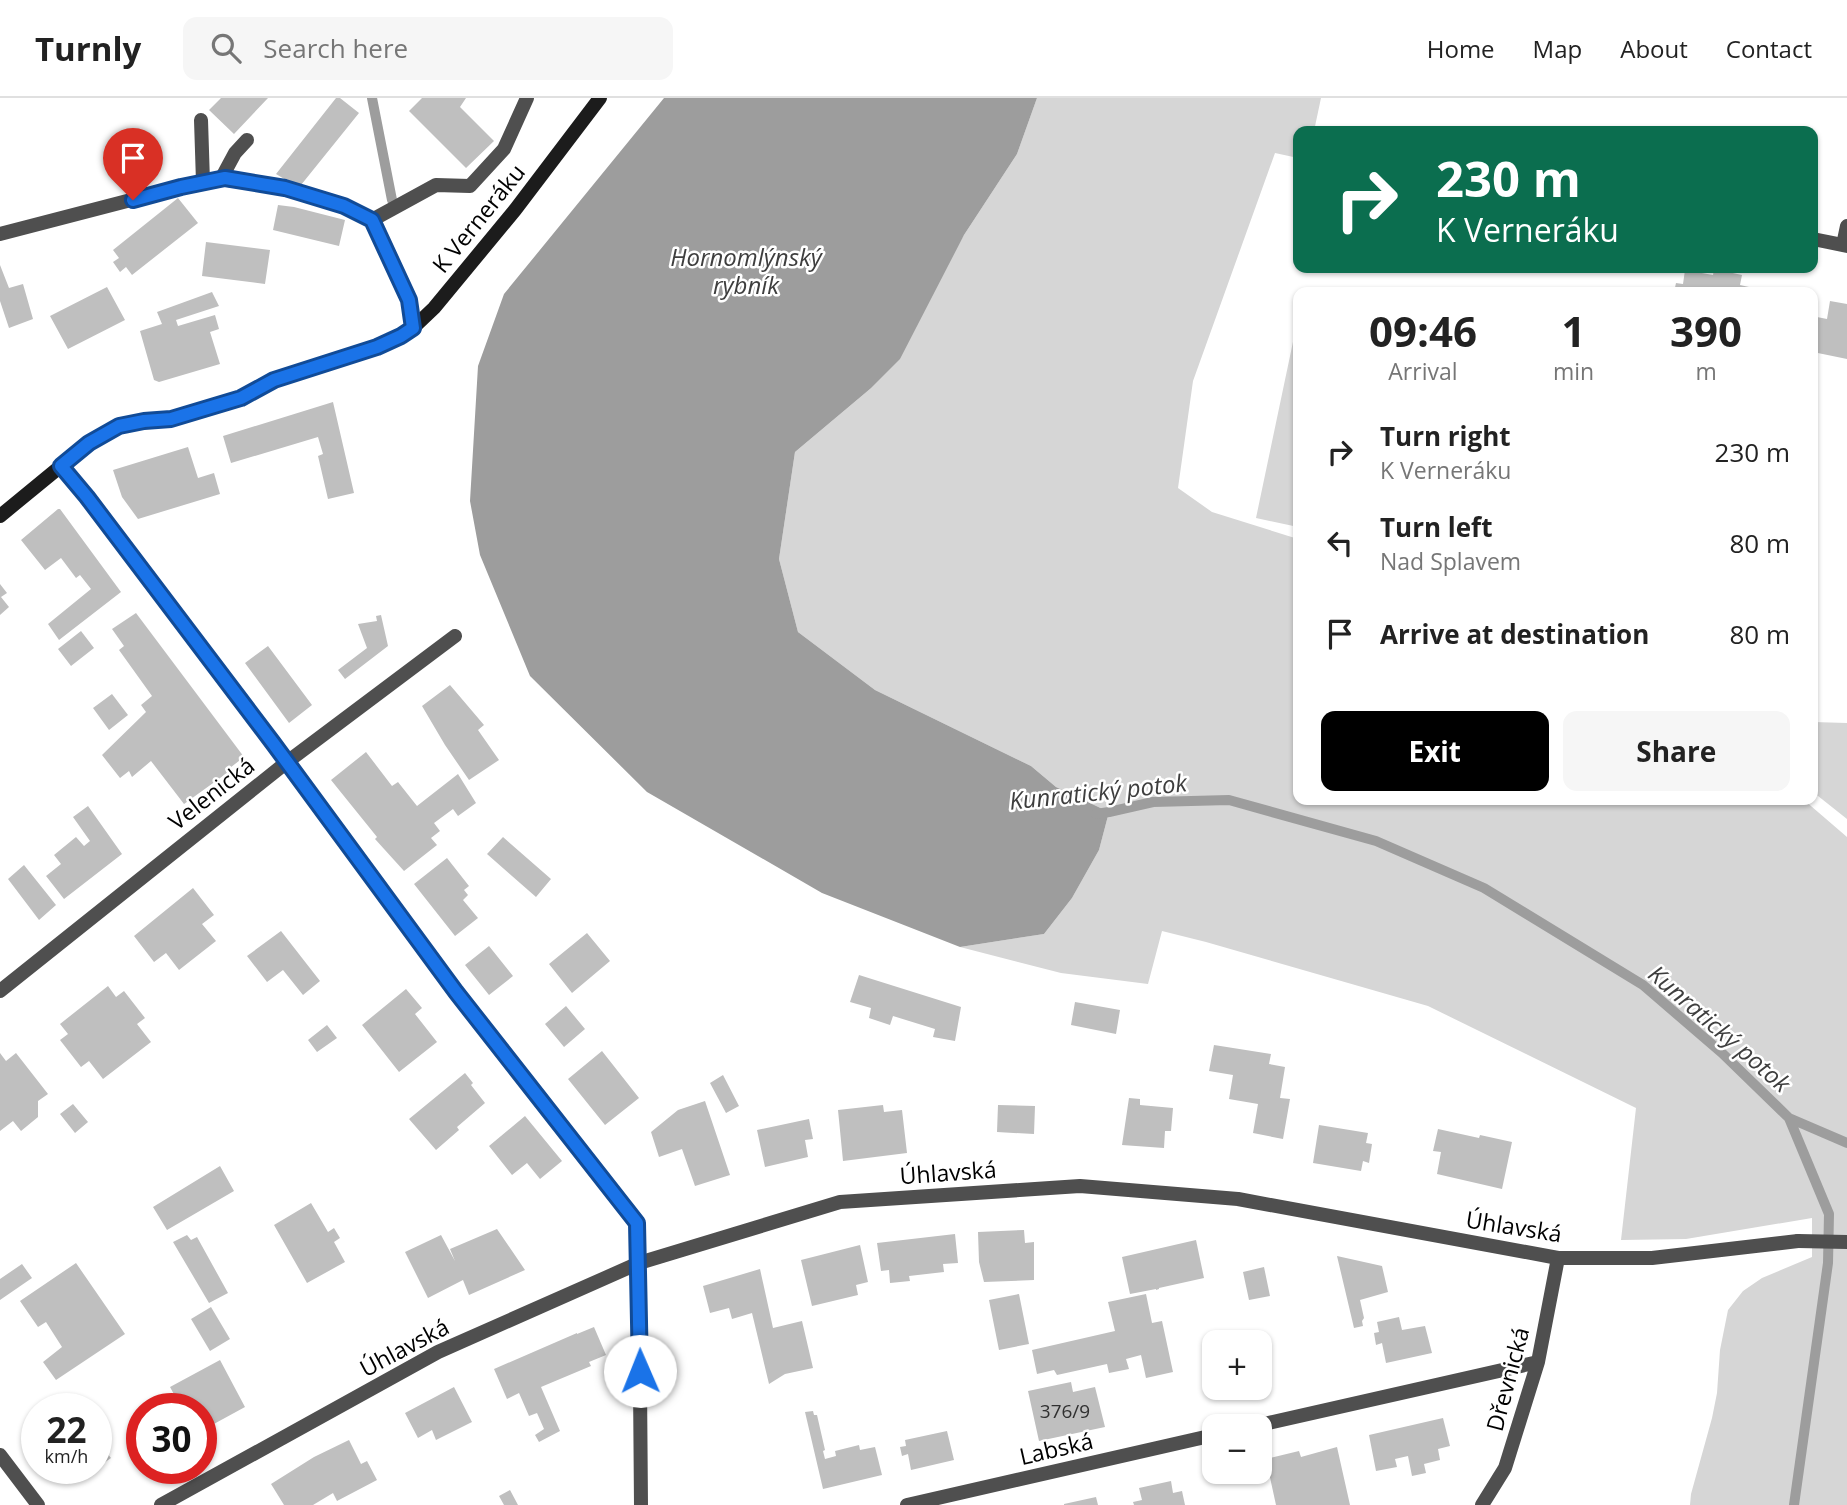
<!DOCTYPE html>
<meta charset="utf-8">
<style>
:root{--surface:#fff;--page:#f6f6f6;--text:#222;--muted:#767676;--line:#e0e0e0;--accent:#000}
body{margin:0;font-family:"Open Sans",sans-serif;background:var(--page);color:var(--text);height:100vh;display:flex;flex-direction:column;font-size:26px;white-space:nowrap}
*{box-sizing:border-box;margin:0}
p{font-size:23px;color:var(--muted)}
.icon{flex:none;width:38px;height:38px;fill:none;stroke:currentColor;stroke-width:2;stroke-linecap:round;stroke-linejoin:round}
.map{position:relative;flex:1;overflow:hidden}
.sheet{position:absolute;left:1293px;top:189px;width:525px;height:518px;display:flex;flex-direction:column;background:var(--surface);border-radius:14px;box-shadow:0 2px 5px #0004}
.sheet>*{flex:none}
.hud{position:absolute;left:1293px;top:28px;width:525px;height:147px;border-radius:14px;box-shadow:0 2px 5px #0004;background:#0b6e4f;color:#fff;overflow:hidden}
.fabs{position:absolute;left:1202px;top:1232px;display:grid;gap:14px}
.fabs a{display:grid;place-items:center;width:70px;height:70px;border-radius:14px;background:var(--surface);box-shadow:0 2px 5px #0004;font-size:35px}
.speed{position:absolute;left:21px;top:1295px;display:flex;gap:14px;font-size:35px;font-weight:700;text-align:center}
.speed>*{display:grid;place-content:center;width:91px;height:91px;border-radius:50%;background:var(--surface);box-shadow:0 2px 5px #0004;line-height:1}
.speed small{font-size:18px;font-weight:400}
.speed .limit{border:10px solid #d22;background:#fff;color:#111}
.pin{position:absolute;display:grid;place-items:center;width:60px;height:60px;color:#fff;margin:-72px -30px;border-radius:50% 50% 50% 0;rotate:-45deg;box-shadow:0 0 7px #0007}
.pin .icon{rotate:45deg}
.me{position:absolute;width:77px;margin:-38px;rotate:359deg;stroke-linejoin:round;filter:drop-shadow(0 0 5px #0008)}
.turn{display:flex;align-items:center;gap:24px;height:147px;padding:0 28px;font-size:32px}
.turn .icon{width:91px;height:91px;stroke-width:2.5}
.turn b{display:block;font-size:49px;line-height:60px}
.eta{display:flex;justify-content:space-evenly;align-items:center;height:119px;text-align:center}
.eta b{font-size:42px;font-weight:700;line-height:49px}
.cta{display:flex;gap:14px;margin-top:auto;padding:14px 28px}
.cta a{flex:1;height:80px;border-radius:14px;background:var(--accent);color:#fff;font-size:28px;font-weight:700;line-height:80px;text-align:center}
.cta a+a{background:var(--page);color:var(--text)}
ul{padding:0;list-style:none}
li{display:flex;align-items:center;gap:21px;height:91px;padding:0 28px}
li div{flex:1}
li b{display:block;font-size:26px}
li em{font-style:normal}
header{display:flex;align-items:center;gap:42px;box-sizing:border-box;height:98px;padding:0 35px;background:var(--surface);border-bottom:2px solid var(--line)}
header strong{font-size:33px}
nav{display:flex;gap:38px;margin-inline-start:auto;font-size:24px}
.search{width:490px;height:63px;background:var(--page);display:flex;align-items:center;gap:18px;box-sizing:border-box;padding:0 24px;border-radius:14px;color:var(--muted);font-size:26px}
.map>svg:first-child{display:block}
.green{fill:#d6d6d6}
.water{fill:#9d9d9d}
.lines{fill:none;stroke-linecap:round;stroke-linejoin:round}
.stream{stroke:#9d9d9d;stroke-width:10}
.building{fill:#bfbfbf}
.lane{stroke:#4f4f4f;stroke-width:14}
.street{stroke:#4f4f4f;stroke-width:14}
.secondary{stroke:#1c1c1c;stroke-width:14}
.route-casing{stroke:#114b97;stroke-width:18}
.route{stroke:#1a73e8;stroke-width:12}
.labels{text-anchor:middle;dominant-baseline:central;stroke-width:5;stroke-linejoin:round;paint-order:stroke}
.number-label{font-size:19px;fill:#303030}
.street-label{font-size:23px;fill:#000;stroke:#fff}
.water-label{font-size:24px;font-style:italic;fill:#3e3e3e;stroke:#fff}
</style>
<header>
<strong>Turnly</strong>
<div class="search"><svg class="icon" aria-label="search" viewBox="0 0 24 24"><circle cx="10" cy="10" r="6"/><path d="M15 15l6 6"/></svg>Search here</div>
<nav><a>Home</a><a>Map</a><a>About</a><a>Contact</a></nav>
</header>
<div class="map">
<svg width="1847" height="1407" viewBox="0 0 1847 1407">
<rect width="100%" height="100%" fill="#fff"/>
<path class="green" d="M 1037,0 L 1321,0 L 1314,33 L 1298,33 L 1298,60 L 1275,55 L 1193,283 L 1178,390 L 1212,414 L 1298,441 L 1298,702 L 1804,702 L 1847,739 L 1847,1407 L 1690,1407 L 1691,1396 L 1712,1320 L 1717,1295 L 1720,1252 L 1728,1212 L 1743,1193 L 1762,1180 L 1812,1159 L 1812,1120 L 1686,1141 L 1621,1142 L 1636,1010 L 1428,908 L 1206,844 L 1162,833 L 1148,886 L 1061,875 L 960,849 L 1044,836 L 1072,800 L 1099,752 L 1109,714 L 1056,689 L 1031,668 L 875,592 L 798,534 L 779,461 L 795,354 L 870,291 L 964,137 L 1017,56 Z
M 1298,220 L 1298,429 L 1256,420 Z
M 1813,624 L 1847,625 L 1847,721 L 1813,694 Z"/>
<path class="water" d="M 664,0 L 1037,0 L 1017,56 L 964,137 L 900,261 L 870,291 L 795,354 L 779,461 L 798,534 L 875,592 L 1031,668 L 1056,689 L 1109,714 L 1099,752 L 1072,800 L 1044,836 L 960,849 L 822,795 L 647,694 L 530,578 L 480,457 L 470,403 L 478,268 L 504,196 Z"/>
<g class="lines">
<path class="stream" d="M 372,0 L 392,102
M 1096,716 L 1109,714 L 1153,704 L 1229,702 L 1376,743 L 1484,790 L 1643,887 L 1722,955 L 1789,1020 L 1829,1116 L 1828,1165 L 1794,1407
M 1789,1020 L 1847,1045"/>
</g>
<path class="building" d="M 221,0 L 268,0 L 234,36 L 209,12 Z
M 336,0 L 340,0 L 359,15 L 301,87 L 291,85 L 276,76 Z
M 422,0 L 466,0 L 460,9 L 494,43 L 466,70 L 409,13 Z
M 178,100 L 198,125 L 132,177 L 126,169 L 120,174 L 113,164 L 119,160 L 113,152 Z
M 278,107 L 294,109 L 345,122 L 339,148 L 273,132 Z
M 206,144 L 270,152 L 265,186 L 202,178 Z
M 0,167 L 9,190 L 23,186 L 33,221 L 9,230 L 0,203 Z
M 1714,171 L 1742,177 L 1740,187 L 1749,189 L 1748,194 L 1674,194 L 1676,185 L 1683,186 L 1685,172 L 1713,177 Z
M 107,189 L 125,222 L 68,251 L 50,218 Z
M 212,194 L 219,208 L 176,222 L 178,228 L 215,217 L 219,231 L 210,234 L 220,266 L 159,284 L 154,282 L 140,233 L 162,226 L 157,214 Z
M 1830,203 L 1847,206 L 1847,261 L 1813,254 L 1813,241 L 1817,219 L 1827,221 Z
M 333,304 L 354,395 L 328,401 L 318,358 L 323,356 L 318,339 L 231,365 L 223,338 Z
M 188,349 L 198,380 L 214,375 L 220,396 L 138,421 L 122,399 L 113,372 Z
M 58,411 L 60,411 L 121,494 L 59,542 L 48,526 L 91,491 L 80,477 L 76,480 L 61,460 L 45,472 L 21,442 Z
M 0,486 L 7,495 L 1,499 L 9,509 L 0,517 Z
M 136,515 L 244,659 L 226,673 L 227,675 L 184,706 L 151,663 L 132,679 L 129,673 L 120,680 L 102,657 L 146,614 L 141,607 L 152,598 L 119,552 L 124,548 L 112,531 Z
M 381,517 L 388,548 L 345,581 L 338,572 L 367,550 L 358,526 L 377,523 L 376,518 Z
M 81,533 L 94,550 L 71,568 L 58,551 Z
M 268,548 L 312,607 L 289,625 L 245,565 Z
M 450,587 L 484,627 L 478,632 L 499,662 L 469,682 L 445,647 L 422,608 Z
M 112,596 L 128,617 L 109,632 L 93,610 Z
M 366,654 L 392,688 L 398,684 L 417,708 L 458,676 L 476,705 L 458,718 L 453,711 L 434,725 L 440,733 L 431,740 L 437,747 L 404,773 L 375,741 L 377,739 L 331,682 Z
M 88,708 L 122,756 L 64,801 L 46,778 L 61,766 L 54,757 L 76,739 L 84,748 L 90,743 L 73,719 Z
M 503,739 L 551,781 L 536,799 L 487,756 Z
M 447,760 L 469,788 L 464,792 L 468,797 L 463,802 L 478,820 L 455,838 L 414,786 Z
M 24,767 L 56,807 L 39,822 L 8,781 Z
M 193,790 L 214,817 L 202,826 L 216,843 L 179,872 L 166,855 L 154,864 L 134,838 Z
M 281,833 L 320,883 L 303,897 L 283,872 L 267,884 L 247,858 Z
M 587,835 L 610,863 L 572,895 L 549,866 Z
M 489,848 L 513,878 L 489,897 L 465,867 Z
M 859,877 L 961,909 L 955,943 L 933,939 L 935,931 L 893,918 L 890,927 L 869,920 L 871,910 L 850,904 Z
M 108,888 L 116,899 L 124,893 L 145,920 L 137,926 L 151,944 L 103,981 L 89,963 L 81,969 L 60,942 L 68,936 L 60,926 Z
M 406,891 L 422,910 L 415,916 L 437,944 L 399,974 L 362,927 Z
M 1075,904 L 1120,912 L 1116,936 L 1071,927 Z
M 566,908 L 585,931 L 564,949 L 545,926 Z
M 327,927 L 337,940 L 317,954 L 308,942 Z
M 1214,947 L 1271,956 L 1269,966 L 1285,969 L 1280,1000 L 1290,1001 L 1283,1041 L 1253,1035 L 1258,1006 L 1229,1001 L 1233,977 L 1209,973 Z
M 602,953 L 639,1000 L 605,1027 L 568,981 Z
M 0,955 L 6,963 L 16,955 L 48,996 L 38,1003 L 38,1019 L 21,1033 L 13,1023 L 0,1033 Z
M 465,975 L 473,985 L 471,987 L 485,1005 L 457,1029 L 459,1032 L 436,1052 L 409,1021 Z
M 723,977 L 739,1008 L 726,1015 L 710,985 Z
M 1129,1000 L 1140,1001 L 1140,1007 L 1173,1010 L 1171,1033 L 1165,1033 L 1164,1050 L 1122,1047 Z
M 705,1003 L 730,1077 L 695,1088 L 682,1051 L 659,1059 L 651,1034 L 678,1012 Z
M 73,1006 L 88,1024 L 75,1035 L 60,1016 Z
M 883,1007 L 884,1014 L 902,1012 L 907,1055 L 843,1063 L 838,1012 Z
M 998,1007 L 1035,1008 L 1034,1036 L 997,1034 Z
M 525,1018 L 562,1063 L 540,1081 L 527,1065 L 512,1077 L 489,1048 Z
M 809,1021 L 813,1041 L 805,1042 L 808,1059 L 765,1069 L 757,1032 Z
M 1319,1027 L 1368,1035 L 1366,1045 L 1372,1046 L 1369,1065 L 1363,1063 L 1361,1073 L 1313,1065 Z
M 1438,1031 L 1479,1040 L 1480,1037 L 1512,1044 L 1502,1091 L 1437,1076 L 1441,1054 L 1433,1053 Z
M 220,1068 L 234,1093 L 167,1132 L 153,1109 Z
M 311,1105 L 328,1134 L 334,1130 L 340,1140 L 334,1144 L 345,1164 L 307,1185 L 274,1127 Z
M 497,1131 L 525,1172 L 469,1197 L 463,1182 L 428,1200 L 405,1154 L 441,1137 L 455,1163 L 450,1151 Z
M 1024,1132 L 1025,1145 L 1034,1144 L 1034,1182 L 984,1184 L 979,1164 L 978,1134 Z
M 955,1136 L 958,1165 L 943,1166 L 944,1174 L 909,1178 L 910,1183 L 890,1185 L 889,1172 L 881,1173 L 877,1145 Z
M 187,1137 L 191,1142 L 197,1139 L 228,1195 L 209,1205 L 173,1144 Z
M 1196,1142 L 1204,1180 L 1159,1190 L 1159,1191 L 1156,1192 L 1156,1191 L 1130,1196 L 1122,1159 Z
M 860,1147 L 868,1184 L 856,1187 L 858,1197 L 812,1208 L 801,1162 Z
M 1337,1158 L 1382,1168 L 1388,1194 L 1360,1202 L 1364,1220 L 1362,1223 L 1363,1228 L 1354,1230 Z
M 76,1165 L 125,1236 L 56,1282 L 43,1264 L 62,1249 L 46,1224 L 38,1229 L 20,1203 Z
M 22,1166 L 32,1180 L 0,1202 L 0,1181 Z
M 1264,1169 L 1270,1198 L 1249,1202 L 1243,1174 Z
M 760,1171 L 773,1230 L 802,1223 L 813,1270 L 785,1276 L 769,1286 L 752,1215 L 732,1221 L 729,1210 L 710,1215 L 703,1188 Z
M 1019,1196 L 1029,1246 L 999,1252 L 989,1202 Z
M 1146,1196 L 1152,1225 L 1162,1223 L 1173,1274 L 1146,1280 L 1141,1257 L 1126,1261 L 1129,1271 L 1109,1275 L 1107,1266 L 1057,1277 L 1054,1272 L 1037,1276 L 1032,1252 L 1115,1233 L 1108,1204 Z
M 211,1209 L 230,1241 L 210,1253 L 191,1221 Z
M 1399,1219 L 1402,1232 L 1425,1228 L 1432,1255 L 1386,1265 L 1382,1245 L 1376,1247 L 1374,1235 L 1379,1234 L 1377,1224 Z
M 594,1229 L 606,1257 L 589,1264 L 591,1268 L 541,1289 L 560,1333 L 539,1344 L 535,1337 L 544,1331 L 537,1315 L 529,1318 L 519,1295 L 507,1301 L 494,1271 L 577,1235 L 577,1236 Z
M 220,1262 L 245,1309 L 201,1333 L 201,1311 L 182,1311 L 170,1289 Z
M 1260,1275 L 1266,1296 L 1244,1301 L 1241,1290 L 1260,1290 Z
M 1071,1284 L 1073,1294 L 1095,1289 L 1105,1329 L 1039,1343 L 1028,1293 Z
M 454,1289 L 472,1324 L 436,1342 L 432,1332 L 418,1340 L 405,1315 Z
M 813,1313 L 814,1317 L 817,1317 L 825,1352 L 823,1353 L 825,1361 L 836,1358 L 835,1353 L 859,1347 L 860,1352 L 875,1349 L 882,1377 L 823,1391 L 805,1314 Z
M 1443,1320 L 1450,1348 L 1438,1351 L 1440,1362 L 1424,1366 L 1426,1375 L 1412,1378 L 1408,1358 L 1395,1361 L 1397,1369 L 1376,1373 L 1369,1337 Z
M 947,1333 L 954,1362 L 911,1372 L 908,1356 L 902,1358 L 900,1349 L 906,1348 L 905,1342 Z
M 96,1341 L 111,1360 L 91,1374 L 89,1371 L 69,1386 L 58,1370 L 96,1370 Z
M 349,1342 L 361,1366 L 367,1363 L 377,1382 L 337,1403 L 333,1395 L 313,1407 L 284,1407 L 271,1386 L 314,1359 Z
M 1337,1349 L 1350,1407 L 1276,1407 L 1266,1361 L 1299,1353 L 1301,1359 Z
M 1171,1383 L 1173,1395 L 1182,1393 L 1185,1407 L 1134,1407 L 1133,1404 L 1142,1402 L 1139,1390 Z
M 510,1392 L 518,1407 L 504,1407 L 499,1398 Z
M 1096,1399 L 1098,1407 L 1064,1407 L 1064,1406 Z"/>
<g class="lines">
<path class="lane" d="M 201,22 L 203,84
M 221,81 L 235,55 L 247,42
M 372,122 L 436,87 L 470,88 L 504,51 L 527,0
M 1798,1143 L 1847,1144"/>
<path class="street" d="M 0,136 L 181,89 L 221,81 L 285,90 L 344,108 L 372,122 L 409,202 L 413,230
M 1813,141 L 1847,148
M 1843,147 L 1847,128
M 61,368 L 79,388 L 273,645 L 456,894 L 637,1125 L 639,1165 L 641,1407
M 0,893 L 287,664 L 455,538
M 1255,1328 L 1538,1264
M 0,1357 L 38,1407
M 161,1407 L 438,1254 L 639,1165 L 840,1104 L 1080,1088 L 1238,1101 L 1558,1160 L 1652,1160 L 1798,1143
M 907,1407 L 1214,1337
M 1482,1407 L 1505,1370 L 1538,1264 L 1558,1160"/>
<path class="secondary" d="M 0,418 L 89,345 L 119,328 L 144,322 L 171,321 L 241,300 L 274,282 L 377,249 L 401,238 L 413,230 L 434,210 L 515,112 L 600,0"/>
</g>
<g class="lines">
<g class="route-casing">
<path id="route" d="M 133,102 L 181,89 L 225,80 L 285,90 L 344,108 L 372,122 L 409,202 L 413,230 L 401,238 L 377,249 L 274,282 L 241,300 L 171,321 L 144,323 L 119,328 L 89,345 L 61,368 L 87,399 L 273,645 L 456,894 L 637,1125 L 640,1273"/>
</g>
<use href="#route" class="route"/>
</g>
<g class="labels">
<g class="number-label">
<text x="1065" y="1313">376/9</text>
</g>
<g class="street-label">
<text transform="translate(478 120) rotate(-51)">K Verneráku</text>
<text transform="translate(211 695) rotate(-38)">Velenická</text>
<text transform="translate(948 1074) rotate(-4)">Úhlavská</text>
<text transform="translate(1514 1128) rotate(9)">Úhlavská</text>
<text transform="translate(404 1249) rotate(-28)">Úhlavská</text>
<text transform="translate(1507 1281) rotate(-75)">Dřevnická</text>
<text transform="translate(1056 1350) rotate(-13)">Labská</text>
</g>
<g class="water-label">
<text x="746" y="158">Hornomlýnský<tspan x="746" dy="28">rybník</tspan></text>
<text transform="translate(1098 693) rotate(-6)">Kunratický potok</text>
<text transform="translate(1720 930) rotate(41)">Kunratický potok</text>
</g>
</g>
</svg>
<div class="fabs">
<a>+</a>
<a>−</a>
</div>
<div class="speed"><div>22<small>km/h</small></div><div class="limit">30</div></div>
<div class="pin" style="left:133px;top:102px;background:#d93025"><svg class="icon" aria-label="arrive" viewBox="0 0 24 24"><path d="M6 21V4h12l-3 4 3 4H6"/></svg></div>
<svg class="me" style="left:640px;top:1273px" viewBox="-20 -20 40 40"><circle r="19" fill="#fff"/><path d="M0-13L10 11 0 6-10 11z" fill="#1a73e8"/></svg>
<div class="hud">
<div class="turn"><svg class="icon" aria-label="right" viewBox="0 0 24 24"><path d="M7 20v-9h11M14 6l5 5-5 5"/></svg><div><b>230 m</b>K Verneráku</div></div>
</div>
<section class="sheet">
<div class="eta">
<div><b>09:46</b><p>Arrival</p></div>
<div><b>1</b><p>min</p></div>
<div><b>390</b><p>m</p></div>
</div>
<ul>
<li><svg class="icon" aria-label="right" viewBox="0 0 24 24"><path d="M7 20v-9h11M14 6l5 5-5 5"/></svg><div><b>Turn right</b><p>K Verneráku</p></div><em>230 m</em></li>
<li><svg class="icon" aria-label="left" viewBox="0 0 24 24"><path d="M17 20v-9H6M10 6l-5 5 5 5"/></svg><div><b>Turn left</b><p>Nad Splavem</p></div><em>80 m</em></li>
<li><svg class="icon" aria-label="arrive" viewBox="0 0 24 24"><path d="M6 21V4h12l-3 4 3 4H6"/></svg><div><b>Arrive at destination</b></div><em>80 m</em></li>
</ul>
<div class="cta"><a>Exit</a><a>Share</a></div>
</section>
</div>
